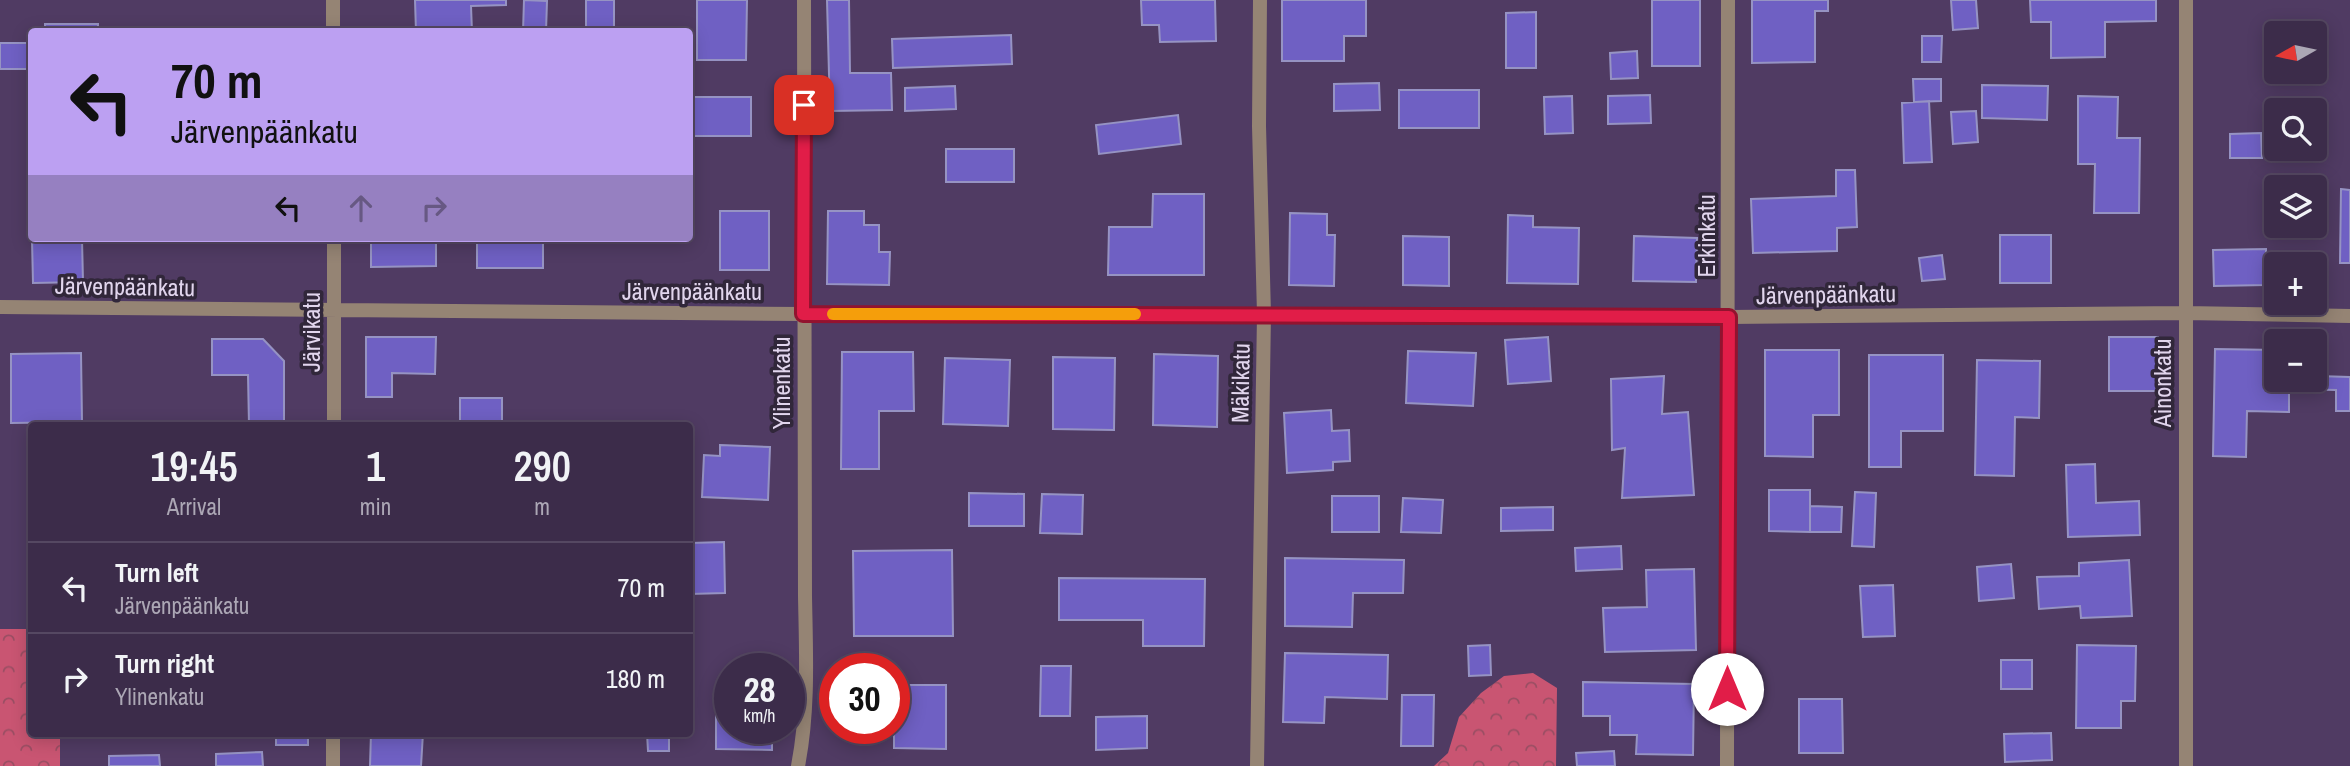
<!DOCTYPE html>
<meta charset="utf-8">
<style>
:root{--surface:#3c2c4a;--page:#433451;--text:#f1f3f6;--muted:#aca7b5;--line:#554862}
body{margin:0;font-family:"Archivo Narrow",sans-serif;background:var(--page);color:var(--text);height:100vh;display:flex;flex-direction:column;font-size:26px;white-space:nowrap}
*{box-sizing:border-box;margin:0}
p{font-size:23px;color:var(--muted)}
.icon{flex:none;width:38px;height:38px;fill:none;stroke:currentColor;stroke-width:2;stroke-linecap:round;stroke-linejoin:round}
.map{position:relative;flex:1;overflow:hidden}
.drawer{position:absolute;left:28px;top:422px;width:665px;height:315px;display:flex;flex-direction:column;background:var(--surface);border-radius:7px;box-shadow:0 4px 18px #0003,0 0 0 2px var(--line)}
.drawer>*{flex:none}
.hud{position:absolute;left:28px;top:28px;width:665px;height:214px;border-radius:7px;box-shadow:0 4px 18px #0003,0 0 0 2px var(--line);background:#bca0f2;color:#111;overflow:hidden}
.needle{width:46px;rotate:261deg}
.buttons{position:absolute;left:2264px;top:21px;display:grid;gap:14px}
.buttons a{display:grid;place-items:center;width:63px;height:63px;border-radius:7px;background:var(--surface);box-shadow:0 4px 18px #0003,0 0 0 2px var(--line);font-size:35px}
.speed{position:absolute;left:714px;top:653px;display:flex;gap:14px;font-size:35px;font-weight:700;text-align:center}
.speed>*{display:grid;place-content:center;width:91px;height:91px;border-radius:50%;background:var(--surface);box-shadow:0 4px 18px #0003,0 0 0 2px var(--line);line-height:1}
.speed small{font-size:18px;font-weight:400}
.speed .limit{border:10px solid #d22;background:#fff;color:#111}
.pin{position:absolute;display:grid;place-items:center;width:60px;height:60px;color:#fff;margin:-30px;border-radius:14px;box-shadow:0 4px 10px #0006}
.me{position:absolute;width:77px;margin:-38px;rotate:0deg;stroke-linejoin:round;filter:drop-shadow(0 0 5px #0008)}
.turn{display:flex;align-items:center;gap:24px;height:147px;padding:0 28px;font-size:32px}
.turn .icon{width:91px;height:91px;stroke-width:2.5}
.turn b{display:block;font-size:49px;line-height:60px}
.lanes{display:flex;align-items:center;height:66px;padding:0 28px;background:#0003;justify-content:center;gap:35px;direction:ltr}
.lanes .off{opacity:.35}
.eta{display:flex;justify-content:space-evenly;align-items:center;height:119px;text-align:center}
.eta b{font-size:42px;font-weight:600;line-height:49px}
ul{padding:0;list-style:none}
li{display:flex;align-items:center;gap:21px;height:91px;padding:0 28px;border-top:2px solid var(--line)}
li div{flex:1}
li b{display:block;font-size:26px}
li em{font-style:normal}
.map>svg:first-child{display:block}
.forest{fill:url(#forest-crowns)}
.building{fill:#6f60c3;stroke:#9693c3;stroke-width:2}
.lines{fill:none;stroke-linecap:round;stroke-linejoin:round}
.minor{stroke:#958474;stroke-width:14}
.route-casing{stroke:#92132f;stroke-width:18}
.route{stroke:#e11d48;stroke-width:12}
.slow{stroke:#f59e0b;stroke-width:12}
.labels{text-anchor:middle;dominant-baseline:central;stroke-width:7;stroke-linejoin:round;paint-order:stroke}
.street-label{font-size:24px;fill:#e1d5ed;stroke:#31273a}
</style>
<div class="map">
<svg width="2350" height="766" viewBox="0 0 2350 766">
<defs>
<pattern id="forest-crowns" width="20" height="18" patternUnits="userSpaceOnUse" patternTransform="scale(1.75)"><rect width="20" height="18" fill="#c95572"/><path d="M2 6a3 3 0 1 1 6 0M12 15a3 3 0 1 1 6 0" fill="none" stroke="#9a4e63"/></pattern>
</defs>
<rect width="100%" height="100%" fill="#503b63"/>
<path class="forest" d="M 0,629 L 31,629 L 32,733 L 60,733 L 60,766 L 0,766 Z
M 1533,673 L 1557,688 L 1556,766 L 1434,766 L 1448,753 L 1459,717 L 1481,693 L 1504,676 Z"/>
<path class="building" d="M 415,0 L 506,0 L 506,5 L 471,6 L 472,32 L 416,32 Z
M 524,0 L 547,1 L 546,32 L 523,32 Z
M 586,0 L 614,0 L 614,32 L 586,32 Z
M 697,0 L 747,0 L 746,60 L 697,60 Z
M 827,0 L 849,0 L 850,73 L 891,73 L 892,110 L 830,111 Z
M 1141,0 L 1215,0 L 1216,41 L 1160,42 L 1159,25 L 1142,25 Z
M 1282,0 L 1366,0 L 1366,36 L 1344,36 L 1344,61 L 1282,61 Z
M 1652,0 L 1700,0 L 1700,66 L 1652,66 Z
M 1752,0 L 1828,0 L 1828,11 L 1815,11 L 1815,62 L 1752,63 Z
M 1951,0 L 1976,0 L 1978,28 L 1953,30 Z
M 2030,0 L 2156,0 L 2156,21 L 2105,22 L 2105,57 L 2051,58 L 2051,22 L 2031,22 Z
M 1536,12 L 1536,68 L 1506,68 L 1506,13 Z
M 45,24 L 98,24 L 98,32 L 45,32 Z
M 1011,35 L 1012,64 L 893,68 L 892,39 Z
M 1922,36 L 1942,36 L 1941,62 L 1922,62 Z
M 0,43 L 32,43 L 32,69 L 0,69 Z
M 1637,51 L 1638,78 L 1611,79 L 1610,53 Z
M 1913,79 L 1941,79 L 1941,101 L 1914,102 Z
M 1379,83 L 1380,110 L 1334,111 L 1334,84 Z
M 1982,85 L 2048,86 L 2047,120 L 1982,118 Z
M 955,86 L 956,109 L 905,111 L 905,88 Z
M 1399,90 L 1479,90 L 1479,128 L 1399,128 Z
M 1650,95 L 1651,123 L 1608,124 L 1608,96 Z
M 1572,96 L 1573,133 L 1545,134 L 1544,97 Z
M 2078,96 L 2118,97 L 2117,138 L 2140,138 L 2139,213 L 2094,213 L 2095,164 L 2078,164 Z
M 690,97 L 751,97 L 751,136 L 690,136 Z
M 1929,101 L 1932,162 L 1904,163 L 1902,103 Z
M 1976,111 L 1978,142 L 1953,144 L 1951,112 Z
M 1178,115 L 1181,144 L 1099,154 L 1096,125 Z
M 2261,133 L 2262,158 L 2230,158 L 2230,134 Z
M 946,149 L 1014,149 L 1014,182 L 946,182 Z
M 1836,170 L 1855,170 L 1857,227 L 1837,228 L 1837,251 L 1753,253 L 1751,199 L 1836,196 Z
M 2341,189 L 2350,190 L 2350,263 L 2340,263 Z
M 1153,194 L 1204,194 L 1204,275 L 1108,275 L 1109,227 L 1152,227 Z
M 720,211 L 769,211 L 769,270 L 720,270 Z
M 828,211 L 864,211 L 864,225 L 879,225 L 879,252 L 890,252 L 889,285 L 827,284 Z
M 1290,213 L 1327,214 L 1327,235 L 1335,235 L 1334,286 L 1289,285 Z
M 1508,215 L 1533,216 L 1533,227 L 1579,228 L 1578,284 L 1507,283 Z
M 2000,235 L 2051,235 L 2051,283 L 2000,283 Z
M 1403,236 L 1449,237 L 1449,286 L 1403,285 Z
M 1634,236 L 1697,238 L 1696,282 L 1633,281 Z
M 371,238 L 436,238 L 436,266 L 371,267 Z
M 477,238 L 543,238 L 543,268 L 477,268 Z
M 82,239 L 83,282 L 33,283 L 32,240 Z
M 2266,249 L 2266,285 L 2214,286 L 2213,250 Z
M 1942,255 L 1945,279 L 1922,281 L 1919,258 Z
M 366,337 L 436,337 L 435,374 L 392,373 L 392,397 L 366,397 Z
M 1548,337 L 1551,381 L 1508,384 L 1505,340 Z
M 2109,337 L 2158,337 L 2158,391 L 2109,391 Z
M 212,339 L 263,339 L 284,361 L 284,425 L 249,425 L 248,375 L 212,375 Z
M 2215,349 L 2277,350 L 2277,380 L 2315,380 L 2315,351 L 2319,351 L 2318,376 L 2350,377 L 2350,411 L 2336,411 L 2336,390 L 2289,389 L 2289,412 L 2247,411 L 2246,457 L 2213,456 Z
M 1765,350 L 1839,350 L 1839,415 L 1813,415 L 1813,457 L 1765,456 Z
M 1408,351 L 1476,353 L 1473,406 L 1406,403 Z
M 842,352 L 913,352 L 914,411 L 879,411 L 879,469 L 841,469 Z
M 81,353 L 82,422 L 11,423 L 11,354 Z
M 1154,354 L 1218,356 L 1217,427 L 1153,425 Z
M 1869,355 L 1943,355 L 1943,431 L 1901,431 L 1901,467 L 1869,467 Z
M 1053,357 L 1115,358 L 1114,430 L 1053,429 Z
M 945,358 L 1010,360 L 1008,426 L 943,424 Z
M 1977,360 L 2040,361 L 2039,418 L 2015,417 L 2014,476 L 1975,475 Z
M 1664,376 L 1662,414 L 1688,412 L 1694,495 L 1622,498 L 1625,448 L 1612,450 L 1611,379 Z
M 460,398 L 502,398 L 502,425 L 460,425 Z
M 1331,410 L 1332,431 L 1349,430 L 1350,461 L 1333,462 L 1333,470 L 1287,473 L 1284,413 Z
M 720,445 L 770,447 L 768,500 L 702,497 L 704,455 L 720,456 Z
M 2095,464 L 2096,503 L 2139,501 L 2140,535 L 2068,537 L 2066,465 Z
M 1769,490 L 1810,490 L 1810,532 L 1769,531 Z
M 1855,492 L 1876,493 L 1874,547 L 1852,546 Z
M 969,493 L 1024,494 L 1024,526 L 969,526 Z
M 1042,494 L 1083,495 L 1082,534 L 1040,533 Z
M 1332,496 L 1379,496 L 1379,532 L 1332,532 Z
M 1403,498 L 1443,500 L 1441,533 L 1401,532 Z
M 1810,506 L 1842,507 L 1841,532 L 1810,532 Z
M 1553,507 L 1553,530 L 1501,531 L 1501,508 Z
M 724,542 L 725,593 L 690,594 L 690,543 Z
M 1621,546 L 1622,569 L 1576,571 L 1575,548 Z
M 952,550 L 953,636 L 854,636 L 853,551 Z
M 1285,558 L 1404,560 L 1403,593 L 1353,593 L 1352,627 L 1285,626 Z
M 2129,560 L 2132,616 L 2081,618 L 2080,606 L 2039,609 L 2037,577 L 2079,576 L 2079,563 Z
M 2011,564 L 2014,598 L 1979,601 L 1977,567 Z
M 1694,569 L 1696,650 L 1605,652 L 1603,608 L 1647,607 L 1646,570 Z
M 1059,578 L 1205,579 L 1204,646 L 1143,646 L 1143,620 L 1059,620 Z
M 1893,585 L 1895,636 L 1863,637 L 1860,586 Z
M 1490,645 L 1491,675 L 1469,676 L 1468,646 Z
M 2077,645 L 2136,646 L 2135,701 L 2121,701 L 2121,728 L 2076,728 Z
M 1285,653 L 1388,655 L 1387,699 L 1325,697 L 1324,723 L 1283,722 Z
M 2001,660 L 2032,660 L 2032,689 L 2001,689 Z
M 1041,666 L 1071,666 L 1070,716 L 1040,716 Z
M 1583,682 L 1694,684 L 1693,755 L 1636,754 L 1637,735 L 1610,735 L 1610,716 L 1583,716 Z
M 894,685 L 946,685 L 946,749 L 894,748 Z
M 728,694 L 730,694 L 730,728 L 772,728 L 772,750 L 716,749 L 716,713 L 728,713 Z
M 1402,695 L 1434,695 L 1433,746 L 1401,746 Z
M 1799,699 L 1842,699 L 1843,753 L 1799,753 Z
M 1147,716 L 1147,748 L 1096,750 L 1096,717 Z
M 276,733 L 308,733 L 308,745 L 276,745 Z
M 371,733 L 423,733 L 421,766 L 370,766 Z
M 647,733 L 669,733 L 669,751 L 648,751 Z
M 2051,733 L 2052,760 L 2005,762 L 2004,734 Z
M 1614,751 L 1615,766 L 1577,766 L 1576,753 Z
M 262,752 L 263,766 L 216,766 L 216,754 Z
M 159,755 L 160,766 L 109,766 L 109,756 Z"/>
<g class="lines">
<path class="minor" d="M 333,0 L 333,32
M 0,307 L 803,314 L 1264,314 L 1729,317 L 2185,313 L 2350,316
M 334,425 L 334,238
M 333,766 L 333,733
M 798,766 C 809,709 806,653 805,596 L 804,0
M 1257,766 L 1264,314 L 1259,126 L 1260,0
M 1727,766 L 1728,0
M 2186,766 L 2186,0"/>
</g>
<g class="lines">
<g class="route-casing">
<path id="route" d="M 804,105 L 803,314 L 1729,317 L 1727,689"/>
</g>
<use href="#route" class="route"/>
<path class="slow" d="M 833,314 L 1135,314"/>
</g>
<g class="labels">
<g class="street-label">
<text transform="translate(1706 236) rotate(-90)">Erkinkatu</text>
<text transform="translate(125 286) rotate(1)">Järvenpäänkatu</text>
<text x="692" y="291">Järvenpäänkatu</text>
<text transform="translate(1826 294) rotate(-1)">Järvenpäänkatu</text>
<text transform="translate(311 332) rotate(-90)">Järvikatu</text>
<text transform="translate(781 383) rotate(-90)">Ylinenkatu</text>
<text transform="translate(1240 383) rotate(-89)">Mäkikatu</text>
<text transform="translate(2162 383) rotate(-90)">Ainonkatu</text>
</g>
</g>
</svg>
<div class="buttons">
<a><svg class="needle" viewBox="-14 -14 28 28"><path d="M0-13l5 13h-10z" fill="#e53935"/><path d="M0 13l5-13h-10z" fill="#aca7b5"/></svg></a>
<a><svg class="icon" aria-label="search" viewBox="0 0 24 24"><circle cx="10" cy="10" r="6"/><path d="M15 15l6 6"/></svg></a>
<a><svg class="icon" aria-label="layers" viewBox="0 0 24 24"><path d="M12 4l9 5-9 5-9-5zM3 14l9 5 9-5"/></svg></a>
<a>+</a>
<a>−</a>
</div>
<div class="speed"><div>28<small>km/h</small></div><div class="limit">30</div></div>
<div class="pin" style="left:804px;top:105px;background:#d93025"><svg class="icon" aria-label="arrive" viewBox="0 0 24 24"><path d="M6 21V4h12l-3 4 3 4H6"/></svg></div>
<svg class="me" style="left:1727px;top:689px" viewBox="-20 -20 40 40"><circle r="19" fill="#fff"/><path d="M0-13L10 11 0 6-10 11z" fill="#e11d48"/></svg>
<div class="hud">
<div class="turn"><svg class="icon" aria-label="left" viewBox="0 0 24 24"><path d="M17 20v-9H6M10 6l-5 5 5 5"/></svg><div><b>70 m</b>Järvenpäänkatu</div></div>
<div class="lanes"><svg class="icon" aria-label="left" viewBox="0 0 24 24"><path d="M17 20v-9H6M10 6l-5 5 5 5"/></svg><svg class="icon off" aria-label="ahead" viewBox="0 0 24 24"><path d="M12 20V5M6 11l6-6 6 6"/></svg><svg class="icon off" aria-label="right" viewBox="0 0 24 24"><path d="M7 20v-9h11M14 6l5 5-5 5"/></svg></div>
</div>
<section class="drawer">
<div class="eta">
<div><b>19:45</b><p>Arrival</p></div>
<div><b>1</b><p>min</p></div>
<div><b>290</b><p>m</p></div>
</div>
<ul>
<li><svg class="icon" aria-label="left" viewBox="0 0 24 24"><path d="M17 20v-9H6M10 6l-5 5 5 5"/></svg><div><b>Turn left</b><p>Järvenpäänkatu</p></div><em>70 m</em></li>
<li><svg class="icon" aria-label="right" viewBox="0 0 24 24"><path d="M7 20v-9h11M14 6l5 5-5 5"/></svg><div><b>Turn right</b><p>Ylinenkatu</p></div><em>180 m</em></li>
</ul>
</section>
</div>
